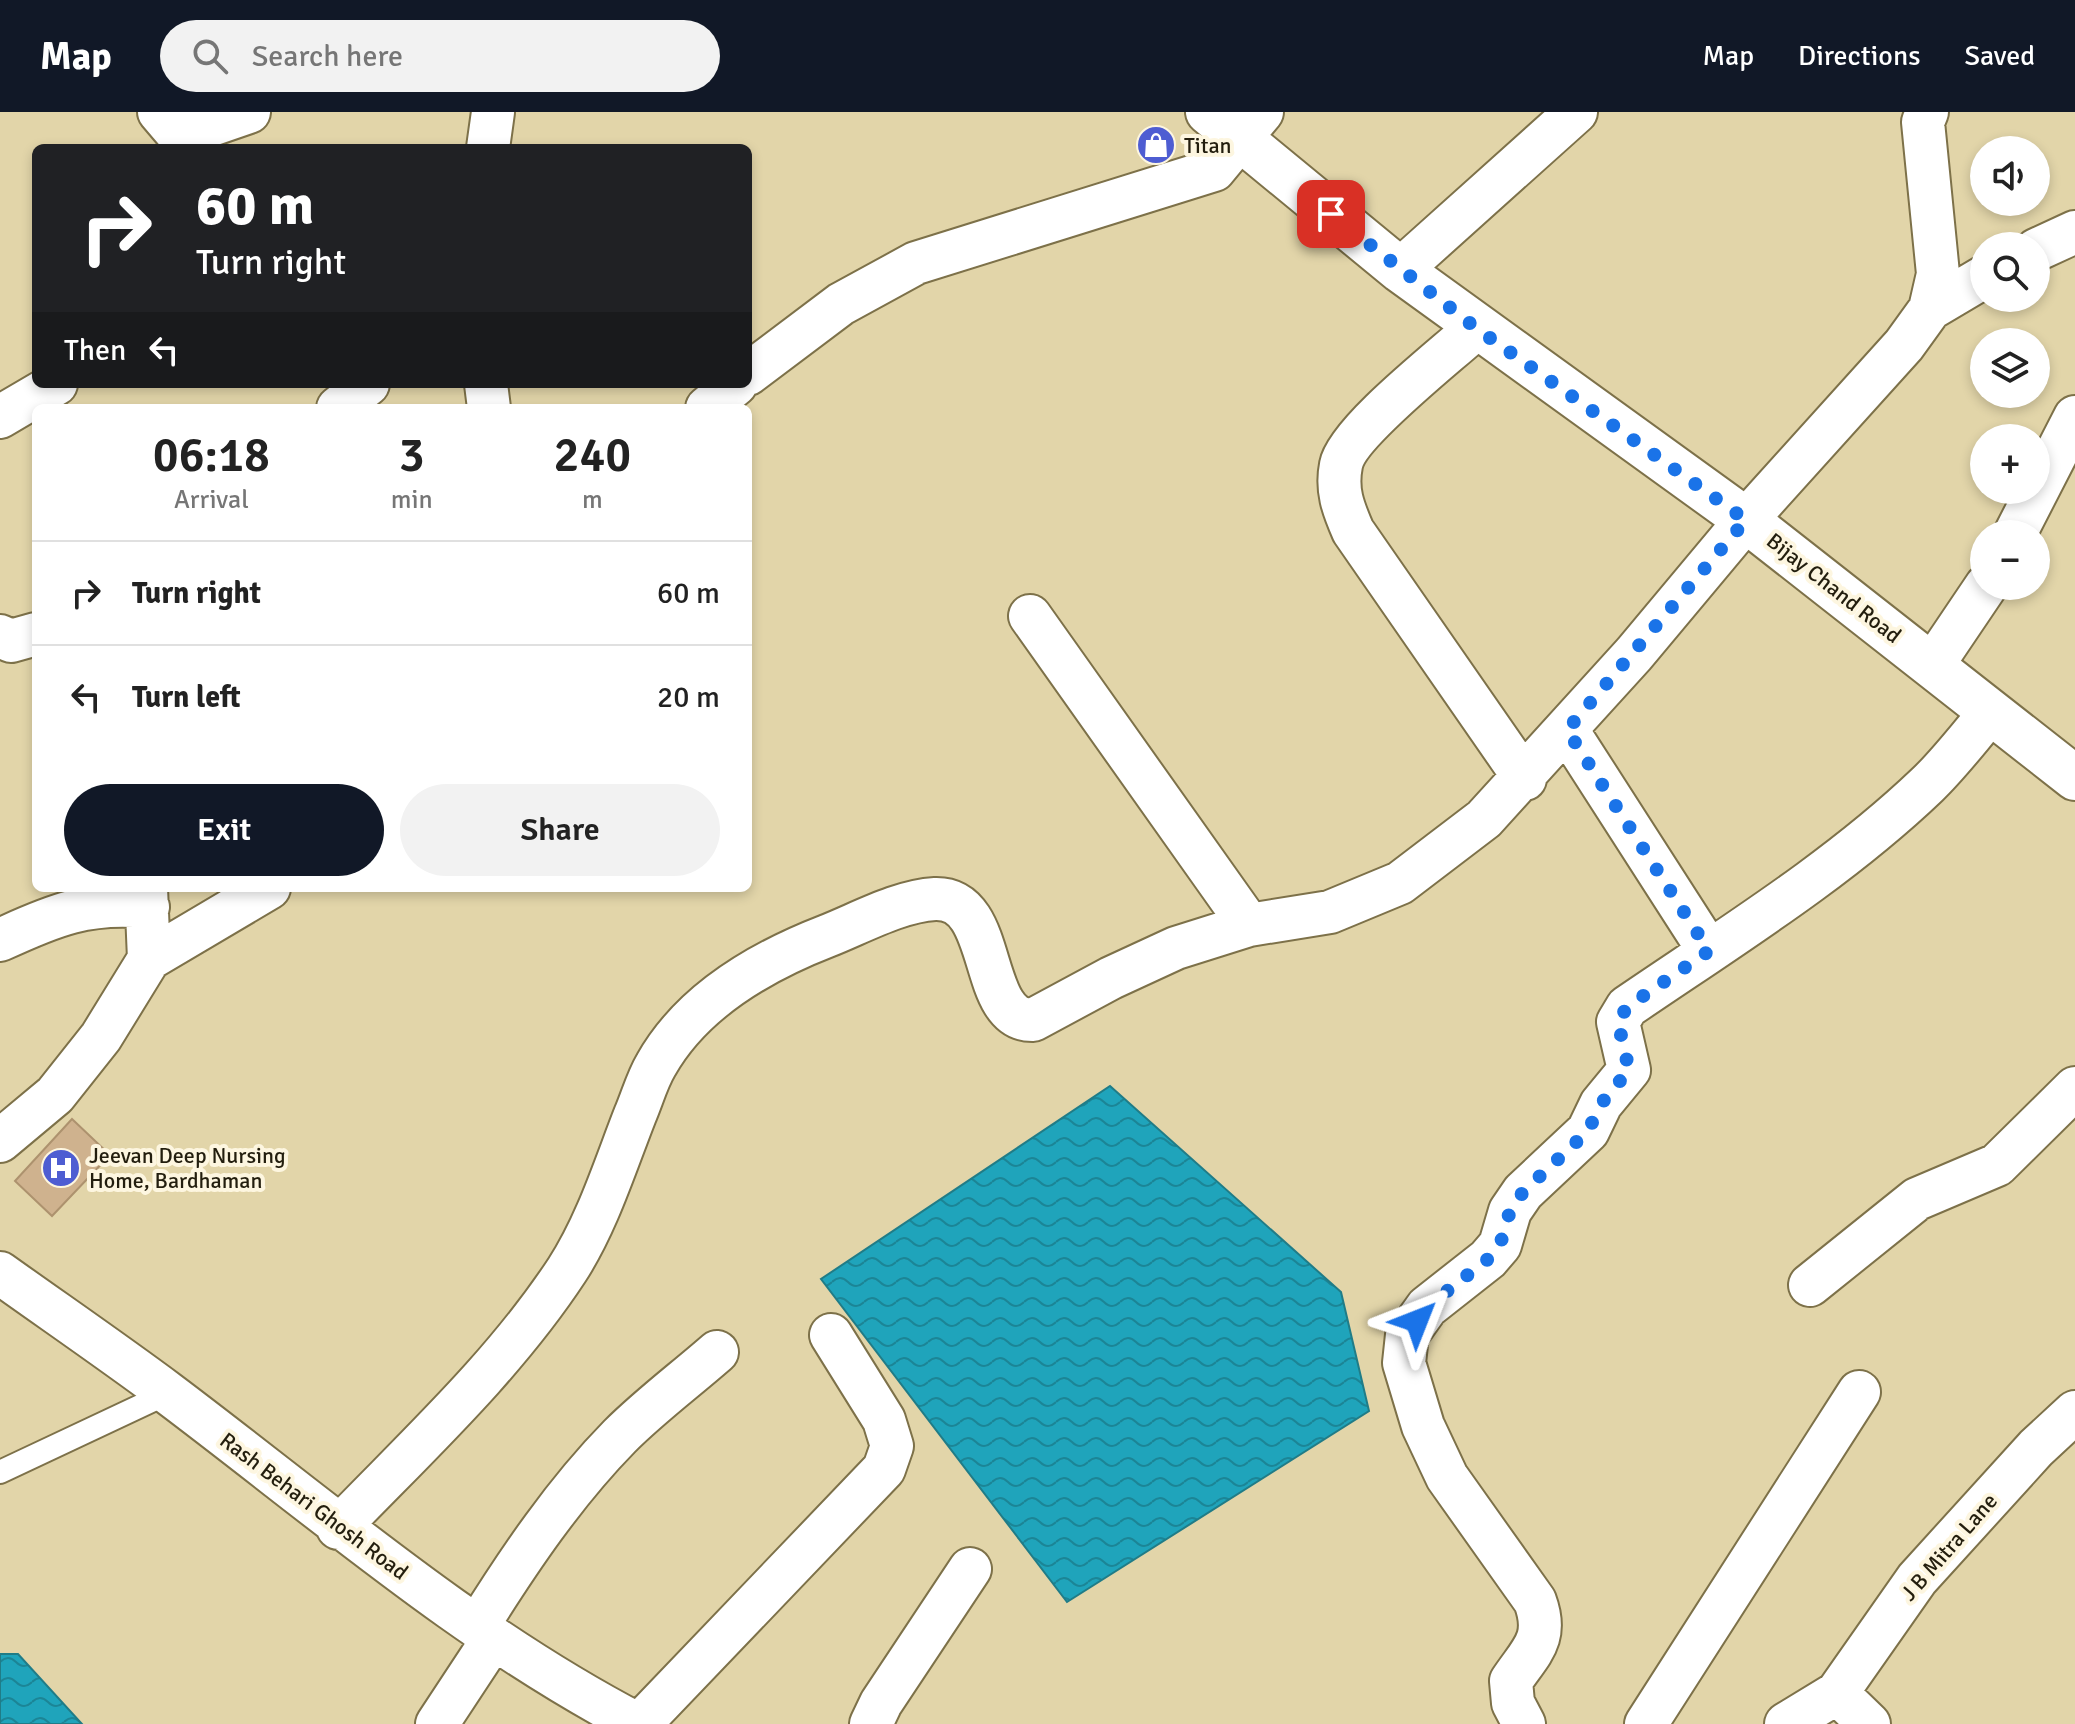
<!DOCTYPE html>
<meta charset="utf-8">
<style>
:root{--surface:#fff;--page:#f2f2f2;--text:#222;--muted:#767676;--line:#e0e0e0;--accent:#111827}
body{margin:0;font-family:Signika,sans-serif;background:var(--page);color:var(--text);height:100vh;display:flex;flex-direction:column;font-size:30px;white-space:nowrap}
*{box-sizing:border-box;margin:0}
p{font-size:26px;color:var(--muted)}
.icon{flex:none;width:44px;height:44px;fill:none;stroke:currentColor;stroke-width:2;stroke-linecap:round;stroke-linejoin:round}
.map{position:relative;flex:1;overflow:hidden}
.drawer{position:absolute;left:32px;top:292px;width:720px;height:488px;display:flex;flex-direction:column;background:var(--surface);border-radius:12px;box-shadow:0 4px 12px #0003}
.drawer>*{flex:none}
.guide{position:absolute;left:32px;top:32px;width:720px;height:244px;border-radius:12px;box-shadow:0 4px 12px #0003;background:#202124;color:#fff;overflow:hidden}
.tools{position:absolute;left:1970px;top:24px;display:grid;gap:16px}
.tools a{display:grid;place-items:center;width:80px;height:80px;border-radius:50%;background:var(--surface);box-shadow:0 4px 12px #0003;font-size:40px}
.pin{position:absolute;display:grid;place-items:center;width:68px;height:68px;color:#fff;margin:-34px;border-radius:16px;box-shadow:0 4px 12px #0006}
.me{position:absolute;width:88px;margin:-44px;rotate:45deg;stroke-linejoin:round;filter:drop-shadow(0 0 6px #0008)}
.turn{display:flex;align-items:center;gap:28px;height:168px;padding:0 32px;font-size:36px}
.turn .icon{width:104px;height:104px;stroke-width:2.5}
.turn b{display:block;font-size:56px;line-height:68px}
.then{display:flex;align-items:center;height:76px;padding:0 32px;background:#0003;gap:16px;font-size:30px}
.eta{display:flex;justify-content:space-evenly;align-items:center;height:136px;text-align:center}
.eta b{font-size:48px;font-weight:600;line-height:56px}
.primary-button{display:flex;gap:16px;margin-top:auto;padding:16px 32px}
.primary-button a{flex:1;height:92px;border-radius:48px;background:var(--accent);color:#fff;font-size:32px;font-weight:600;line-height:92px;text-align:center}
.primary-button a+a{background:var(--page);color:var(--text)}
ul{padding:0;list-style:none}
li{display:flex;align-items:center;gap:24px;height:104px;padding:0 32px;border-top:2px solid var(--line)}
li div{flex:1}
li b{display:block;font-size:30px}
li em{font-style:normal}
header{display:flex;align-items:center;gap:48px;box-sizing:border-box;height:112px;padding:0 40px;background:var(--accent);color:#fff}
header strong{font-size:38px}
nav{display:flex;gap:44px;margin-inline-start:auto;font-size:28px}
.search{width:560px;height:72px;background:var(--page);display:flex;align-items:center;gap:20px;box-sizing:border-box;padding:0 28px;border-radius:44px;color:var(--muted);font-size:30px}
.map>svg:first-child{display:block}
.water{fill:url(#water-waves);stroke:#207c87;stroke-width:2}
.building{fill:#cfb28e;stroke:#ad926e;stroke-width:2}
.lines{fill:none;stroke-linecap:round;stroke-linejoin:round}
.lane-casing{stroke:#7d7149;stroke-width:26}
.street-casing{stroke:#7d7149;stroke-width:46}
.secondary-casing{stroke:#7d7149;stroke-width:48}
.lane{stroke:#fff;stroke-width:22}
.street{stroke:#fff;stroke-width:42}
.secondary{stroke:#fff;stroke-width:44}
.route{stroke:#1a73e8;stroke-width:14;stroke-dasharray:0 25.2}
.labels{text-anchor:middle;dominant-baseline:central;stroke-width:8;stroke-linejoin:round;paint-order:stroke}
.poi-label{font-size:22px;fill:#231e0e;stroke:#fdf6e0;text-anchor:start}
.street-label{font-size:22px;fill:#231e0e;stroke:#fdf6e0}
</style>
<header>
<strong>Map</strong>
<div class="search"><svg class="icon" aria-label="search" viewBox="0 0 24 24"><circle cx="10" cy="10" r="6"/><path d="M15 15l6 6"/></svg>Search here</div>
<nav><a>Map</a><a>Directions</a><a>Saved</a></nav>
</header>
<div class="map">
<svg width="2075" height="1612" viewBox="0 0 2075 1612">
<defs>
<pattern id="water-waves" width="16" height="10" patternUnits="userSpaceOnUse" patternTransform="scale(2)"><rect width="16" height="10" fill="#1fa4bb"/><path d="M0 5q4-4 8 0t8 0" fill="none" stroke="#1b8596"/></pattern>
</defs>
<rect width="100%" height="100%" fill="#e2d5a9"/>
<path class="water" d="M 1110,974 L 1341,1180 L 1369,1299 L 1067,1490 L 821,1167 Z
M 0,1542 L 18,1542 L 82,1612 L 0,1612 Z"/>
<path class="building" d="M 72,1007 L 110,1043 L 52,1104 L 15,1069 Z"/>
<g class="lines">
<g class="lane-casing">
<path id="lane" d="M 0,1360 L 168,1281"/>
</g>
<g class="street-casing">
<path id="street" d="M 159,0 L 176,20 L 191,20 L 249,0
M 488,36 L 493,0
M 2036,138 L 2075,120
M 1400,158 L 1576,0
M 1930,197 L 1984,165
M 1476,216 C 1448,242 1347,320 1341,353 C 1336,378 1343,396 1353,419 L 1525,667
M 748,262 L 841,192 L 916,151 L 1214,58 L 1262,0
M 486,272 L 489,296
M 338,296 L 368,272
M 707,296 L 736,272
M 0,305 L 56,272
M 2015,422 L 2075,305
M 1030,504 L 1249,813
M 0,524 L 11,529 L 36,522
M 1932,554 L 1986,474
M 1567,618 L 1709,839
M 0,828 C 54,803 88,789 148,795
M 149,847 L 269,776
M 0,1029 L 55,983 L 101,925 L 149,847 L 146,776
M 0,1161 C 56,1201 113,1240 168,1281 C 321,1396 466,1523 637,1612
M 1810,1173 L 1917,1087 L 1997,1053 L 2075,976
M 338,1416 C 417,1334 504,1254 567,1158 C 597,1112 615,1054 635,1003 C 642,987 647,968 656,953 C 692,889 760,850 827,824 C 860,811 899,789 935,787 C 1000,785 976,909 1033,908 L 1111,866 L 1176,836 L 1249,813 L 1330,800 L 1400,771 L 1484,707 L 1634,542 L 1746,408 L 1904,233 L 1930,197 L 1938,162 L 1923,10 L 1927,0
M 477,1515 C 519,1448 564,1381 620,1324 C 650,1294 685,1268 717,1240
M 1837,1581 L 1869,1612
M 437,1612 L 493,1527
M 640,1612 L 884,1357 L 892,1334 L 884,1308 L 831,1223
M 871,1612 L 881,1591 L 970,1457
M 1524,1612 L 1513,1591 L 1511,1569 C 1531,1539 1549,1527 1535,1489 L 1447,1365 L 1423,1314 L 1404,1251 L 1407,1223 L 1427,1195 L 1488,1147 L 1500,1133 L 1510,1099 L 1523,1080 L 1588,1019 L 1601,992 L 1629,958 L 1618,910 L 1627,895 C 1728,826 1837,759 1927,673 C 1950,651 1970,624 1991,600
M 1646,1612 L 1859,1280
M 1786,1612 L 1837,1581 L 1917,1467 L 2036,1336 L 2075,1300"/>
</g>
<g class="secondary-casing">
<path id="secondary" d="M 1208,0 L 1400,158 L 1746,408 L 2075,666"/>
</g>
<use href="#lane" class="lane"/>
<use href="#street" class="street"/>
<use href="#secondary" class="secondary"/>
</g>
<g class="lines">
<path class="route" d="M 1331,102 L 1476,216 L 1746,408 L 1567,618 L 1709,839 L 1627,895 L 1618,910 L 1629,958 L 1601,992 L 1588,1019 L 1523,1080 L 1510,1099 L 1500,1133 L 1488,1147 L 1427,1195 L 1417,1209"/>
</g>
<defs>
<g id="shop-disc" transform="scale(2)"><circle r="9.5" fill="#4e5dd2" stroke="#fdf6e0"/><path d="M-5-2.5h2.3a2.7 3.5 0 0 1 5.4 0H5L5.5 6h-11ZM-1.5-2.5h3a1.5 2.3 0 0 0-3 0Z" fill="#fff"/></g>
<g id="hospital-disc" transform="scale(2)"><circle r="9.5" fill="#4e5dd2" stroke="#fdf6e0"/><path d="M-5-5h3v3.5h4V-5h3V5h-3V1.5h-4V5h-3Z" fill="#fff"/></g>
</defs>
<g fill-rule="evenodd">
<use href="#shop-disc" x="1156" y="33"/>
<use href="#hospital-disc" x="61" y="1056"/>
</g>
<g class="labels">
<g class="poi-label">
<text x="1184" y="33">Titan</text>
<text x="89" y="1043">Jeevan Deep Nursing<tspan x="89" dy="25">Home, Bardhaman</tspan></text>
</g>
<g class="street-label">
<text transform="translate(1834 476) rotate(38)">Bijay Chand Road</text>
<text transform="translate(314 1394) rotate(37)">Rash Behari Ghosh Road</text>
<text transform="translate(1949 1435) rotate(-49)">J B Mitra Lane</text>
</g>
</g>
</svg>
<div class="tools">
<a><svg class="icon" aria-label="sound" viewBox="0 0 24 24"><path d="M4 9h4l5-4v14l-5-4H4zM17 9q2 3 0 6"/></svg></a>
<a><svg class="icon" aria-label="search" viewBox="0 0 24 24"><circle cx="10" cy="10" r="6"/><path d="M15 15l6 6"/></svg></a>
<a><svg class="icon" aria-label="layers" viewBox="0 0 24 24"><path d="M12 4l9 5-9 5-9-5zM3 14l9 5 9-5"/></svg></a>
<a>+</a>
<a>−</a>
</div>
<div class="pin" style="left:1331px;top:102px;background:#d93025"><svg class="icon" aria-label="arrive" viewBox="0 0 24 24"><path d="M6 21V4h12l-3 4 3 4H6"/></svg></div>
<svg class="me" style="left:1417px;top:1209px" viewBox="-20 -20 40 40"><path d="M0-17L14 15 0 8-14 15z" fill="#1a73e8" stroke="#fff" stroke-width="4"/></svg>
<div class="guide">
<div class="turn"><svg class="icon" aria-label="right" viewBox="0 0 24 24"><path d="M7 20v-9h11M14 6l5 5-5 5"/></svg><div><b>60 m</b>Turn right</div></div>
<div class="then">Then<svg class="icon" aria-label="left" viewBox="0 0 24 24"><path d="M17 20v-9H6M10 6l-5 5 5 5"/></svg></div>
</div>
<section class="drawer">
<div class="eta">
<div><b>06:18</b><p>Arrival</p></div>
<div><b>3</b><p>min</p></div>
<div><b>240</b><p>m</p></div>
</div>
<ul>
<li><svg class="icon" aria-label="right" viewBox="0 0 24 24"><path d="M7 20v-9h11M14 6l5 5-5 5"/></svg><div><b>Turn right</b></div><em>60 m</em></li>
<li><svg class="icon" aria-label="left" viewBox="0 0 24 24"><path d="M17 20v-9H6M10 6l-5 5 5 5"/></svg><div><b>Turn left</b></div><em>20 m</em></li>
</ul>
<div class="primary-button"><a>Exit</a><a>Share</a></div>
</section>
</div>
